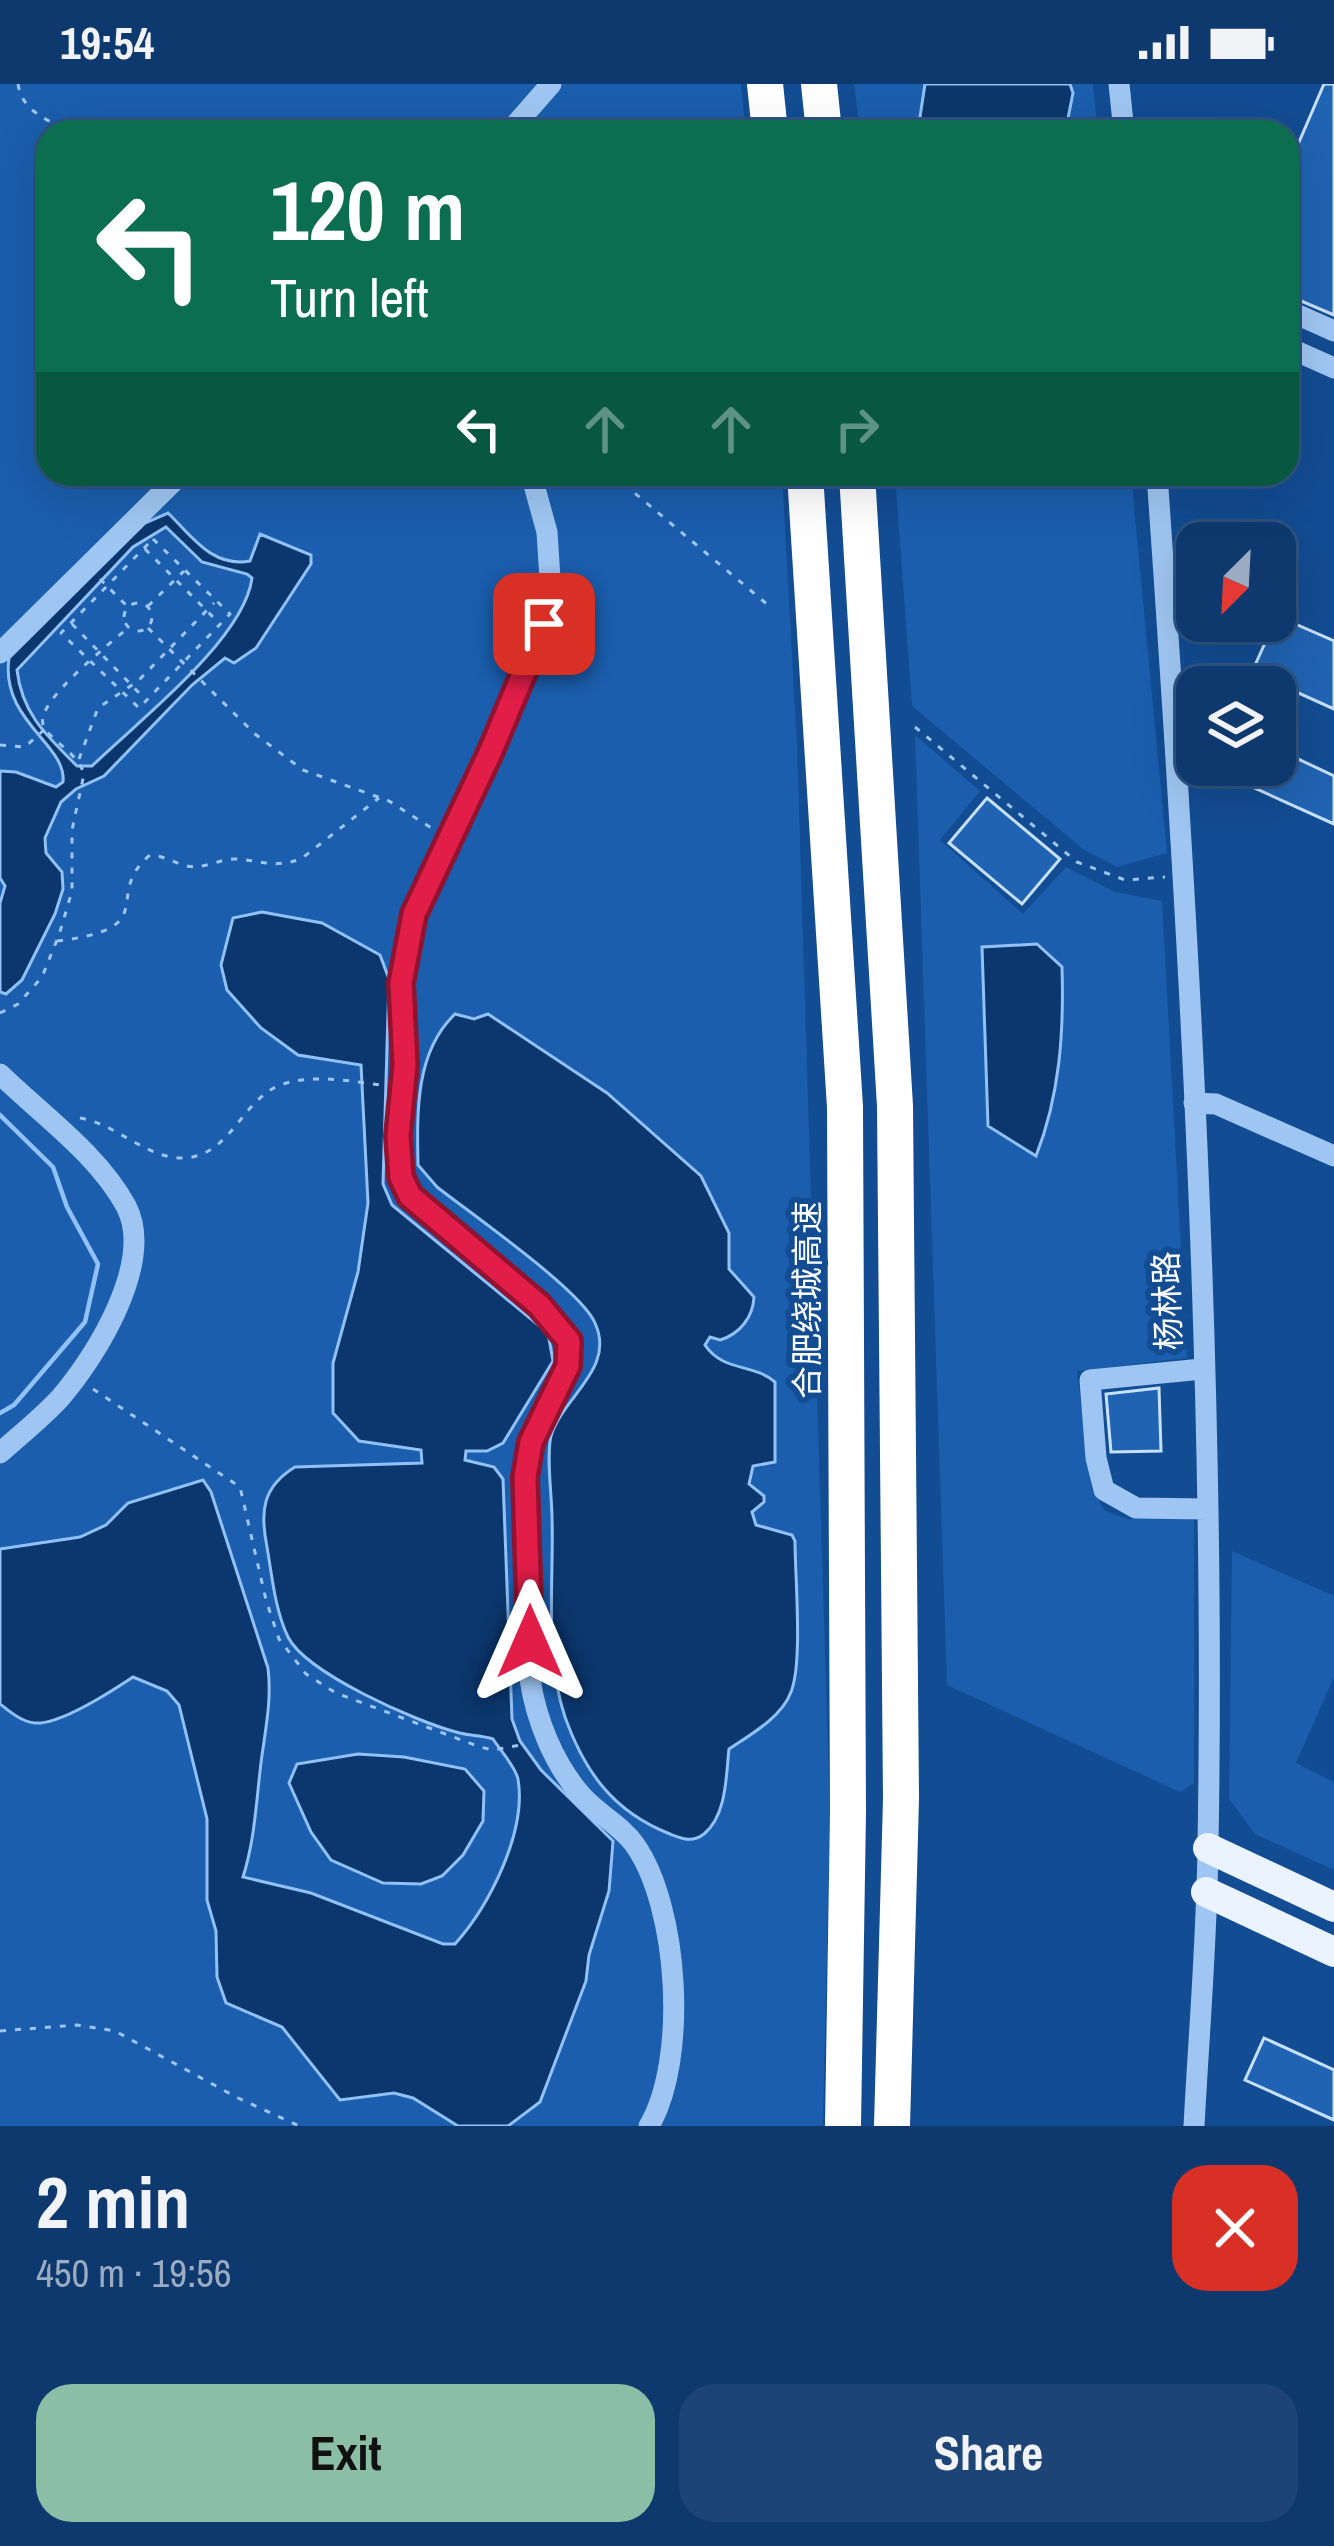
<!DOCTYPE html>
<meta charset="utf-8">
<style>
:root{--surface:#0e396e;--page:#1c4476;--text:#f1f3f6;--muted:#9bacc2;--line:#2e5381;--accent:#8abfa5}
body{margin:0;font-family:"Archivo Narrow","Noto Sans SC",sans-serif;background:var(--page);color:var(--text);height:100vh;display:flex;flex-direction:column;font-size:45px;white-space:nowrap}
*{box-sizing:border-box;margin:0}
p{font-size:39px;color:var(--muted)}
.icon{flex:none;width:66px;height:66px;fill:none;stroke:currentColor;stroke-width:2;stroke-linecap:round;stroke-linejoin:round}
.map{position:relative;height:2042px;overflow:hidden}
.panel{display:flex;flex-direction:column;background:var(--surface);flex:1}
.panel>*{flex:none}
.hud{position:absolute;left:36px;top:36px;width:1263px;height:366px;border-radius:36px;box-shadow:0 12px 48px #0002,0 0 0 3px var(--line);background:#0b6e4f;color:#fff;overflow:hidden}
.needle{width:78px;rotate:204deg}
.fabs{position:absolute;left:1176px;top:438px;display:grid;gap:24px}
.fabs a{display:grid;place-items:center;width:120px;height:120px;border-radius:24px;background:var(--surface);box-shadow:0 12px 48px #0002,0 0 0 3px var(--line);font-size:60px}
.pin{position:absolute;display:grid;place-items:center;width:102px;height:102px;color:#fff;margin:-51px;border-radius:24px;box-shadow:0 6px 18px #0006}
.me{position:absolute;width:132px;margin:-66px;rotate:0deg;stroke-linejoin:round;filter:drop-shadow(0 0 9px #0008)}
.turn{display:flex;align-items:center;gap:42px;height:252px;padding:0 36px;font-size:54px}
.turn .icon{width:156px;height:156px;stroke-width:2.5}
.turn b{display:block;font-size:84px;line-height:102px}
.lanes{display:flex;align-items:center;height:114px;padding:0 36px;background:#0003;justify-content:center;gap:60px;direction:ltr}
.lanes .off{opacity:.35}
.round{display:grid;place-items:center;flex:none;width:126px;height:126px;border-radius:36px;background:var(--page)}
.headline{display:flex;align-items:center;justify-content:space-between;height:204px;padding:0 36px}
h1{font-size:72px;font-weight:700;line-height:90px}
.button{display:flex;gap:24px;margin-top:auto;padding:24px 36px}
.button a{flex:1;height:138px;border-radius:36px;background:var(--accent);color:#111;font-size:48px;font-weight:700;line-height:138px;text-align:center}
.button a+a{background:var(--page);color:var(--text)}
.status{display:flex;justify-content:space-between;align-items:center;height:84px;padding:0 60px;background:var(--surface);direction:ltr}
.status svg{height:33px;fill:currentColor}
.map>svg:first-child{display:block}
.green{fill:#1a5ead}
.water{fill:#0b376e;stroke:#91c1f6;stroke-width:3;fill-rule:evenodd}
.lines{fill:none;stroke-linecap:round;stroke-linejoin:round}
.stream{stroke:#91c1f6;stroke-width:4.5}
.building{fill:#2063b2;stroke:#c7e0fd;stroke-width:3}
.path{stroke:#9fc6f2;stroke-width:3;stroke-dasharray:6 9;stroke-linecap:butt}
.minor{stroke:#9fc6f2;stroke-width:21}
.major{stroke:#eaf3ff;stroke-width:30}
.highway{stroke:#fff;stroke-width:36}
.route-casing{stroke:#92132f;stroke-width:30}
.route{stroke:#e11d48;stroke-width:21}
.labels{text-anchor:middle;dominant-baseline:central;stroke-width:12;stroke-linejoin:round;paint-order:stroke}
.street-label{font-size:33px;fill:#fff;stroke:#124c92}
</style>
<div class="status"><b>19:54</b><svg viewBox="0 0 49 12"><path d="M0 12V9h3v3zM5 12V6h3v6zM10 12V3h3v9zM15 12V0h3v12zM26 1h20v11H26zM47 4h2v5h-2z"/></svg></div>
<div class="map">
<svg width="1334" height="2042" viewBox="0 0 1334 2042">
<rect width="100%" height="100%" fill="#124c92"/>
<path class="green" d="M 0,0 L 741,0 L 746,48 L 48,48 L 48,390 L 782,390 L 797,660 L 830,1730 L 823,2042 L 0,2042 Z
M 854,0 L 1093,0 L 1098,48 L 860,48 Z
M 895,390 L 1131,390 L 1167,769 L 1118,783 L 1084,766 L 912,622 Z
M 915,651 L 980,707 L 940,756 L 1023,830 L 1066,783 L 1115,808 L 1162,817 L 1187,1274 L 1077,1287 L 1092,1406 L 1105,1427 L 1128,1435 L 1194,1434 L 1194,1699 L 1180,1708 L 947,1601 Z
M 1232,1467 L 1334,1512 L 1334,1593 L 1296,1679 L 1334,1698 L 1334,1786 L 1255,1750 L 1229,1715 Z"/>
<path class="water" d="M 925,0 L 1070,0 L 1073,9 L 1066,44 L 1060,48 C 1023,48 947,57 920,33 Z
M 168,429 C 192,452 212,484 250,477 L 260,450 L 311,471 L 311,480 L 256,564 L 234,579 L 225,574 L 192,601 L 104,692 L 76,705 L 61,718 L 45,754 L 46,769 L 62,788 L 63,805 L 55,830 L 22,896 L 6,910 L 0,908 L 0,819 L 5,802 L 0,794 L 0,687 L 16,688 L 56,703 L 63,698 C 67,660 0,637 9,574 L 145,439 ZM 166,443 L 202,478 L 247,490 L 252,494 C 244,556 137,638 92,682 L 77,682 C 47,652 22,630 17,586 L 133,463 Z
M 262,828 L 322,839 L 380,871 L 389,895 L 383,1100 L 392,1121 L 548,1249 L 553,1277 L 503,1359 L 487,1367 L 466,1367 L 465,1376 L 494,1383 L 503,1395 L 512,1635 L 520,1657 L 541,1686 L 613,1757 L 609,1807 L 589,1871 L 586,1897 L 540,2018 L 508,2042 L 458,2042 L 413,2014 L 394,2009 L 340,2016 L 282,1943 L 226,1919 L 217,1893 L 216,1847 L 207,1816 L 207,1735 L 179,1621 L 167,1607 L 133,1593 C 112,1607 59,1641 35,1639 C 22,1638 10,1628 0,1620 L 0,1465 L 80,1453 L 106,1441 L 128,1419 L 203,1396 L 211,1408 L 268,1584 C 272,1617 265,1647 261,1679 C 256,1719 255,1755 243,1793 L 311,1809 L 443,1860 L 455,1860 C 489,1822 527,1748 518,1695 C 515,1682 500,1666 493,1655 C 481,1651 469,1652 456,1648 C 417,1638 306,1589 288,1553 C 275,1526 272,1492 267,1463 C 260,1428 262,1403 295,1383 L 422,1379 L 421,1366 L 359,1357 L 333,1329 L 333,1279 L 358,1188 L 368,1119 L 361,981 L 298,971 L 261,944 L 227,906 L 221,881 L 233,834 Z
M 1037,860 L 1062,883 C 1064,948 1060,1011 1036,1072 L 988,1042 L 982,863 Z
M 455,930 L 474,935 L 488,930 L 607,1009 L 701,1092 L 729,1149 L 729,1185 L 754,1213 C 753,1233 740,1250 720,1256 L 710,1253 L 705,1261 C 723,1288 753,1279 775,1298 L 775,1378 L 753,1382 L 749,1400 L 764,1412 L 764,1418 L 752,1428 L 756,1441 L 792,1451 L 795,1457 C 795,1493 803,1578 791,1608 C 782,1633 750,1651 729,1665 C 726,1691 727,1731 704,1750 C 692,1759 683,1755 670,1750 C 614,1728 585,1689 565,1633 C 544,1570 554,1499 552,1434 C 552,1412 546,1372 551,1352 C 563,1312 616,1285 595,1239 C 581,1206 470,1129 437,1103 L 418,1081 C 417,1029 415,968 455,930 Z
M 358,1670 L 404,1673 L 465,1685 L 484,1707 L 483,1737 L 463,1771 L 442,1792 L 421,1800 L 383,1799 L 331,1776 L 311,1748 L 289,1699 L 297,1680 Z"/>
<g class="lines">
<path class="stream" d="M 0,1031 L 53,1083 L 67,1123 L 98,1180 L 85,1238 L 14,1321 L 0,1329"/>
</g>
<path class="building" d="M 1324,0 L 1334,0 L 1334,231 L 1287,211 L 1287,86 Z
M 1277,532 L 1334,557 L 1334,625 L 1252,588 Z
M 1275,664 L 1334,692 L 1334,740 L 1250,702 L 1260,681 L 1275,681 Z
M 987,714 L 1060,775 L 1022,820 L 949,759 Z
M 1159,1304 L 1161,1367 L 1111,1368 L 1106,1310 Z
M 1264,1954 L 1334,1986 L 1334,2036 L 1245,1996 Z"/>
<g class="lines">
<path class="path" d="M 18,0 C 22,28 50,38 74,48
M 612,390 L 768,521
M 153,455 L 230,530 L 139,624 L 61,549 Z
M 145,465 L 219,539
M 100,495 L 127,522
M124 533a14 14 0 1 1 28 0a14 14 0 1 1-28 0Z
M 148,522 L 184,487
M 72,540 L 145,615
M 148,544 L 255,650 L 303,686 L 389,717 L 433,745
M 915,643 L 1077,778 L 1125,796 L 1165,793
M 0,661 L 25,663 L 45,645
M 79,675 L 98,624 L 138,597 L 214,519
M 57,857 C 165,844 101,812 150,771 C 165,772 174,779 187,782 C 202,786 219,775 235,775 C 262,776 271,785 301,775 L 379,714
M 0,929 L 18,920 L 42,893 L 59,851 L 72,807 L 72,746 L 84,690 C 77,667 48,656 43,640 C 36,617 111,559 129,543
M 80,1034 C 117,1040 146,1075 184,1074 C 230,1072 241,1018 278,1002 C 310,989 349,997 381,1001
M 93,1305 L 240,1403 L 266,1516 L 279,1555 L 306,1590 L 336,1609 L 480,1663 L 493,1666 L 526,1660
M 0,1947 L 77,1941 L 115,1947 L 238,2014 L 299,2042"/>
<path class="minor" d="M 1119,0 L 1124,48
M 509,48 L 551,0
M 1287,226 L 1334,247
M 1287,263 L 1334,284
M 531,390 L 547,448 L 550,495 L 544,540 L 490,669 L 414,830 L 401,899 L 405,981 L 398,1053 L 400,1087 L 408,1108 L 416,1117 L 539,1221 L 569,1257 C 567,1296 542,1322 531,1358 C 521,1388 528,1419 529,1449 C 531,1497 523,1548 530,1595 C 536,1636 554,1680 581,1711 C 596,1729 621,1741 635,1761 C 679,1824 688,1976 649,2042
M 1157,390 C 1189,846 1216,1304 1208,1761 C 1207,1854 1199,1948 1194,2042
M 0,569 L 181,390
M 0,990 C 42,1031 98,1070 126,1122 C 155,1177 97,1271 61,1313 C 43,1333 20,1351 0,1369
M 1194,1019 L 1216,1020 L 1334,1072
M 1202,1285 L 1090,1296 L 1096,1374 L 1104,1406 L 1136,1424 L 1206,1425"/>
<path class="major" d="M 1208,1764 L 1334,1823
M 1206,1808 L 1334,1868"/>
<path class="highway" d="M 765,0 L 770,48
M 819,0 L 824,48
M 805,390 L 845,1023 L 848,1728 L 843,2042
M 857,390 L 895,1022 L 901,1715 L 892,2042"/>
</g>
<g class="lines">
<g class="route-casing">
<path id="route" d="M 530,1558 L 525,1393 L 531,1358 L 568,1282 L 569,1257 L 539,1221 L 410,1112 L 401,1093 L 398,1052 L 405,981 L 401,899 L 414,830 L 490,669 L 544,540"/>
</g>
<use href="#route" class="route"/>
</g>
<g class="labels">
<g class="street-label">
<text transform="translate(807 1216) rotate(-90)">合肥绕城高速</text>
<text transform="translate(1167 1217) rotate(-92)">杨林路</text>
</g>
</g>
</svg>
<div class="fabs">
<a><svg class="needle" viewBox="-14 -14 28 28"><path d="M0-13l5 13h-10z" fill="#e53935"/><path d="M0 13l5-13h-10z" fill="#9bacc2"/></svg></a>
<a><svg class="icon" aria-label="layers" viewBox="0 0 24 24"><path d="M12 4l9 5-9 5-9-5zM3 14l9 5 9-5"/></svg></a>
</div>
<div class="pin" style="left:544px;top:540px;background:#d93025"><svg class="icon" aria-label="arrive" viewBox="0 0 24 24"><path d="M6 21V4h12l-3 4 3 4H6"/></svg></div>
<svg class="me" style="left:530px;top:1558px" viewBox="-20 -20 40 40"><path d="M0-17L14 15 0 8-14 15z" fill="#e11d48" stroke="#fff" stroke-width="4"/></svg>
<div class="hud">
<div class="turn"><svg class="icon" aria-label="left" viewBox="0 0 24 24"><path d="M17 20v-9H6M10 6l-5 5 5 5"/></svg><div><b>120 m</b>Turn left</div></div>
<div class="lanes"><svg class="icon" aria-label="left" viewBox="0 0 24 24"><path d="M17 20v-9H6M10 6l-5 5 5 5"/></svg><svg class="icon off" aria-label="ahead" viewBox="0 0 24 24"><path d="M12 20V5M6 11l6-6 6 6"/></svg><svg class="icon off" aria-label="ahead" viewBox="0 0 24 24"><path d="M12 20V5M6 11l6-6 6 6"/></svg><svg class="icon off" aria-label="right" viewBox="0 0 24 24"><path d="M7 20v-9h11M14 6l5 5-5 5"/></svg></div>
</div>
</div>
<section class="panel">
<div class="headline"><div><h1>2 min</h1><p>450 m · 19:56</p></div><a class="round" style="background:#d93025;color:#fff"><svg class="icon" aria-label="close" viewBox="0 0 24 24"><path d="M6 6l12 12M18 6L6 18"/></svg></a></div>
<div class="button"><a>Exit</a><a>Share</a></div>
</section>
